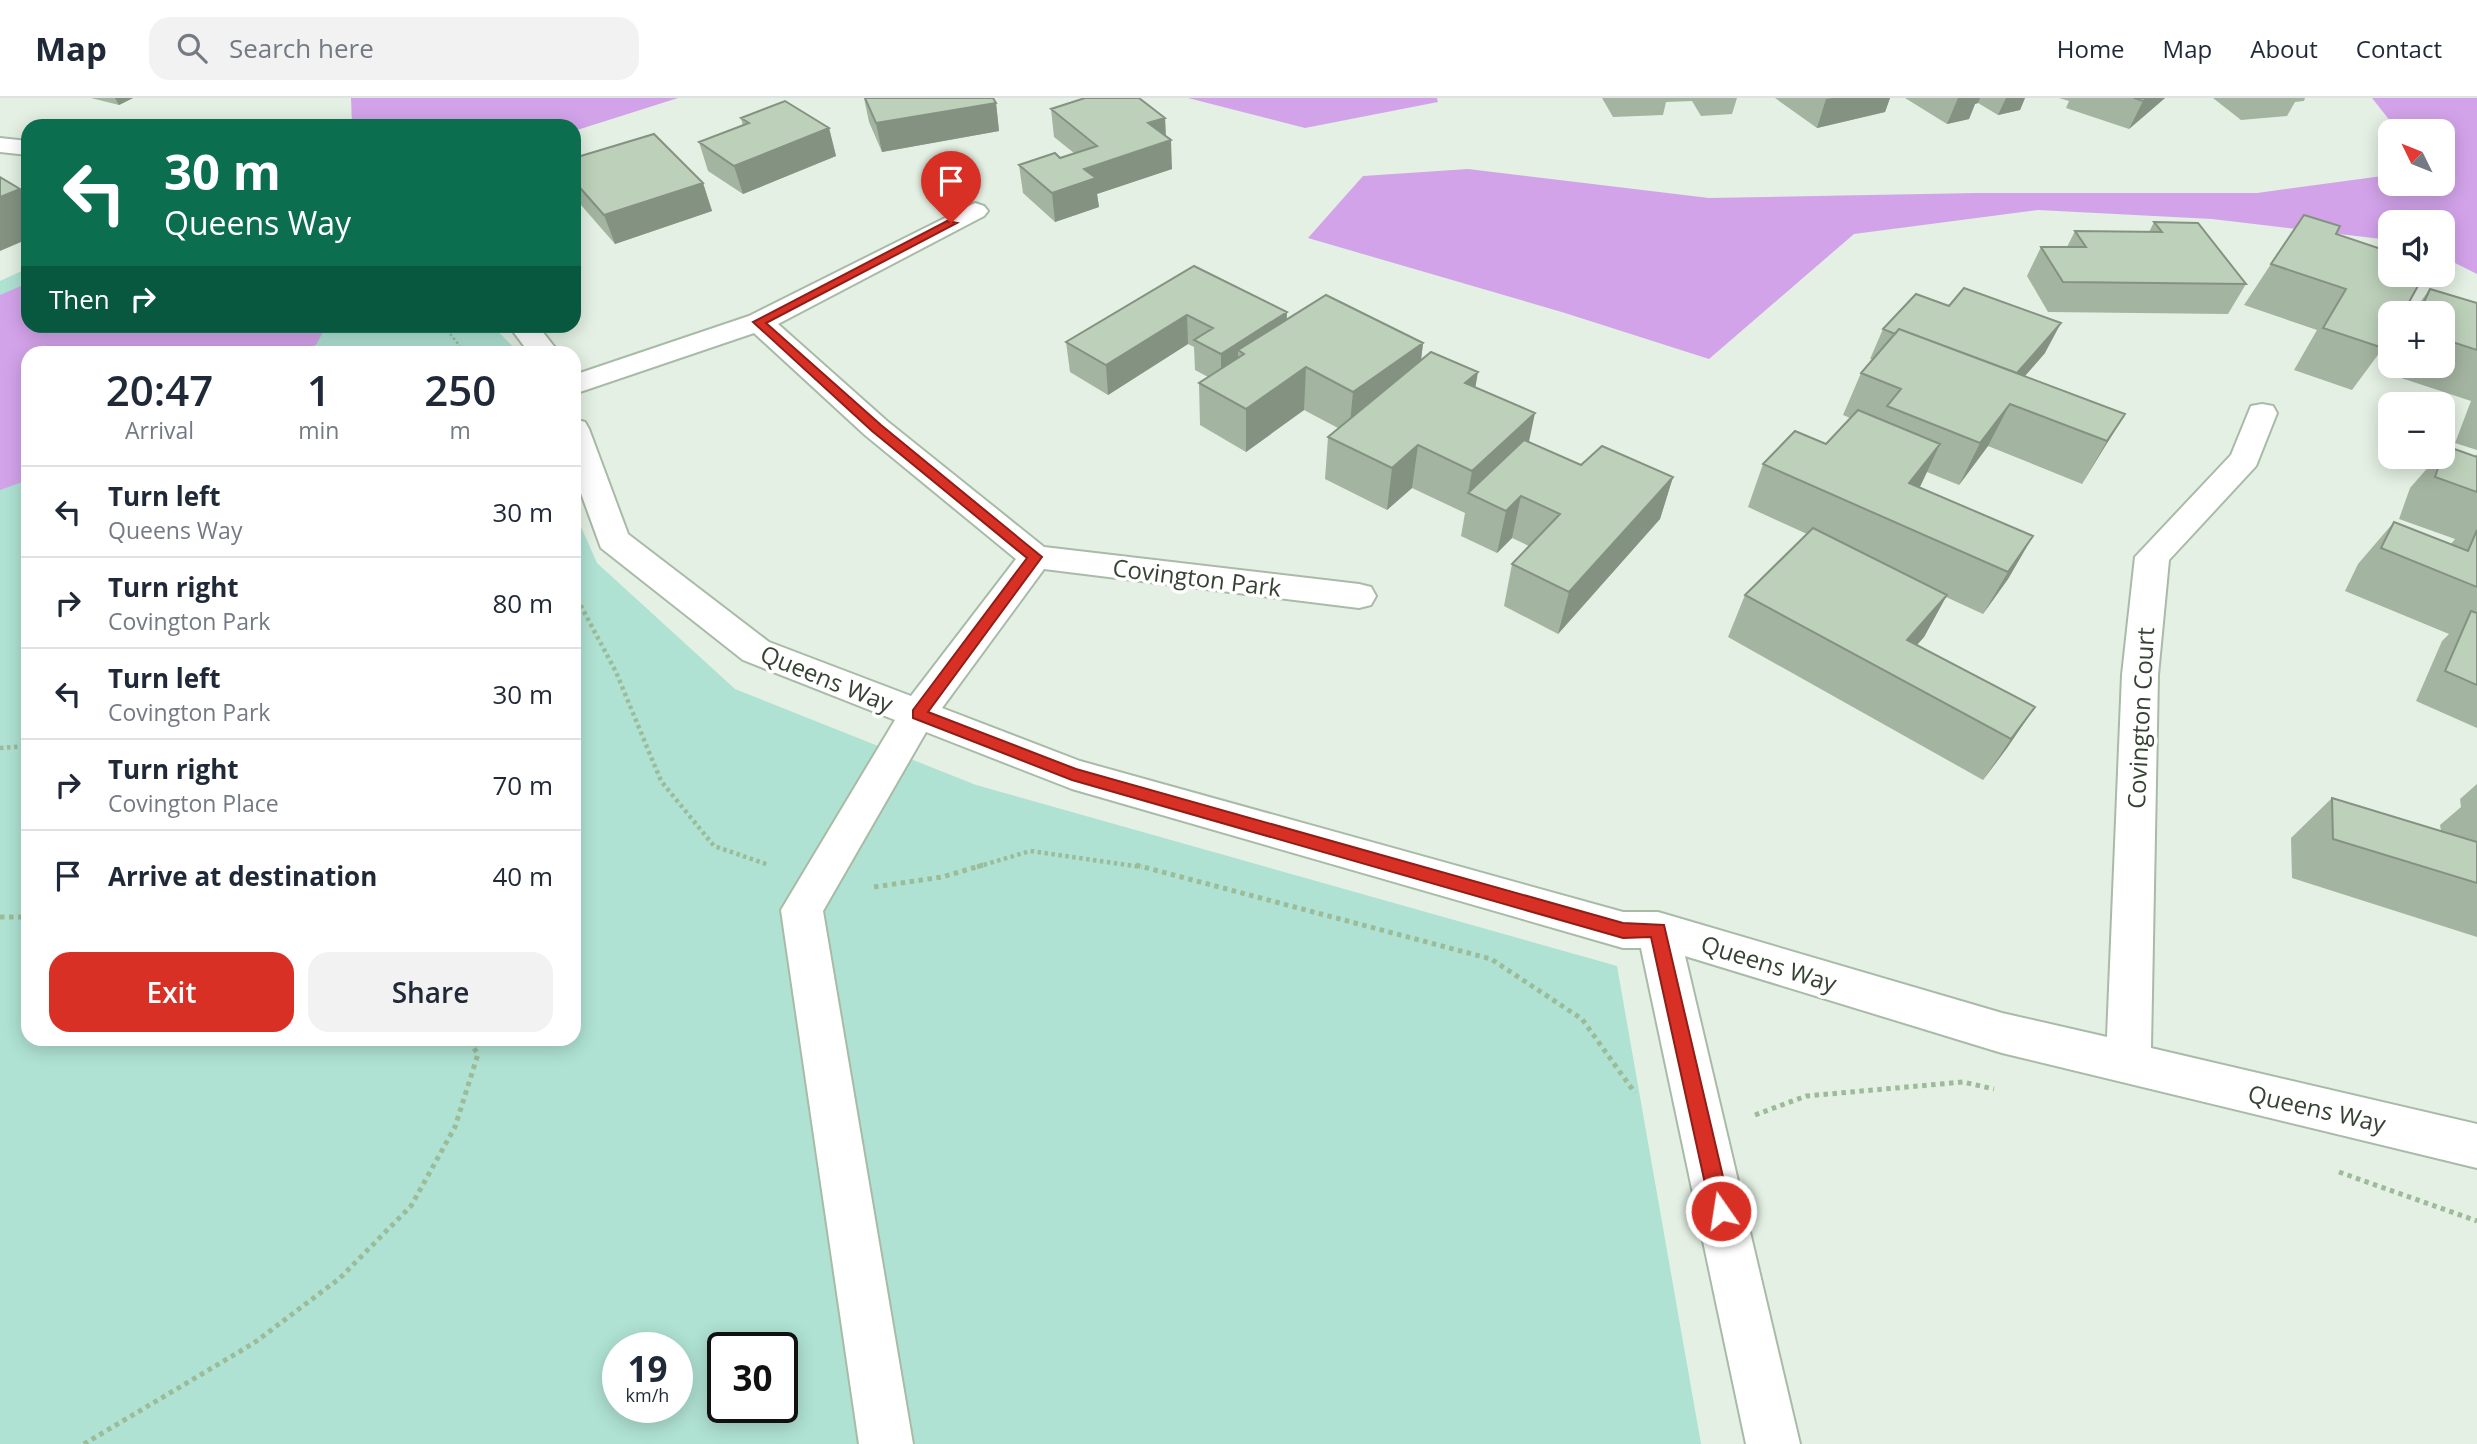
<!DOCTYPE html>
<meta charset="utf-8">
<style>
:root{--surface:#fff;--page:#f2f2f3;--text:#1f2937;--muted:#747a83;--line:#e0e1e3;--accent:#d93025}
body{margin:0;font-family:"Open Sans",sans-serif;background:var(--page);color:var(--text);height:100vh;display:flex;flex-direction:column;font-size:26px;white-space:nowrap}
*{box-sizing:border-box;margin:0}
p{font-size:23px;color:var(--muted)}
.icon{flex:none;width:38px;height:38px;fill:none;stroke:currentColor;stroke-width:2;stroke-linecap:round;stroke-linejoin:round}
.map{position:relative;flex:1;overflow:hidden}
.drawer{position:absolute;left:21px;top:248px;width:560px;height:700px;display:flex;flex-direction:column;background:var(--surface);border-radius:21px;box-shadow:0 4px 18px #0003}
.drawer>*{flex:none}
.top-card{position:absolute;left:21px;top:21px;width:560px;height:214px;border-radius:21px;box-shadow:0 4px 18px #0003;background:#0b6e4f;color:#fff;overflow:hidden}
.needle{width:46px;rotate:313deg}
.controls{position:absolute;left:2378px;top:21px;display:grid;gap:14px}
.controls a{display:grid;place-items:center;width:77px;height:77px;border-radius:14px;background:var(--surface);box-shadow:0 4px 18px #0003;font-size:35px}
.speed{position:absolute;left:602px;top:1234px;display:flex;gap:14px;font-size:35px;font-weight:700;text-align:center}
.speed>*{display:grid;place-content:center;width:91px;height:91px;border-radius:50%;background:var(--surface);box-shadow:0 4px 18px #0003;line-height:1}
.speed small{font-size:18px;font-weight:400}
.speed .limit{border:4px solid #111;border-radius:10px;background:#fff;color:#111}
.pin{position:absolute;display:grid;place-items:center;width:60px;height:60px;color:#fff;margin:-72px -30px;border-radius:50% 50% 50% 0;rotate:-45deg;box-shadow:0 0 7px #0007}
.pin .icon{rotate:45deg}
.me{position:absolute;width:77px;margin:-38px;rotate:347deg;stroke-linejoin:round;filter:drop-shadow(0 0 5px #0008)}
.turn{display:flex;align-items:center;gap:24px;height:147px;padding:0 28px;font-size:32px}
.turn .icon{width:91px;height:91px;stroke-width:2.5}
.turn b{display:block;font-size:49px;line-height:60px}
.then{display:flex;align-items:center;height:66px;padding:0 28px;background:#0003;gap:14px;font-size:26px}
.eta{display:flex;justify-content:space-evenly;align-items:center;height:119px;text-align:center}
.eta b{font-size:42px;font-weight:600;line-height:49px}
.primary-button{display:flex;gap:14px;margin-top:auto;padding:14px 28px}
.primary-button a{flex:1;height:80px;border-radius:21px;background:var(--accent);color:#fff;font-size:28px;font-weight:600;line-height:80px;text-align:center}
.primary-button a+a{background:var(--page);color:var(--text)}
ul{padding:0;list-style:none}
li{display:flex;align-items:center;gap:21px;height:91px;padding:0 28px;border-top:2px solid var(--line)}
li div{flex:1}
li b{display:block;font-size:26px}
li em{font-style:normal}
header{display:flex;align-items:center;gap:42px;box-sizing:border-box;height:98px;padding:0 35px;background:var(--surface);border-bottom:2px solid var(--line)}
header strong{font-size:33px}
nav{display:flex;gap:38px;margin-inline-start:auto;font-size:24px}
.search{width:490px;height:63px;background:var(--page);display:flex;align-items:center;gap:18px;box-sizing:border-box;padding:0 24px;border-radius:21px;color:var(--muted);font-size:26px}
.map>svg:first-child{display:block}
.green{fill:#afe2d3;fill-rule:evenodd}
.water{fill:#d3a3ea}
.lines{fill:none;stroke-linecap:round;stroke-linejoin:round}
.minor-casing{stroke:#a8bba7;stroke-width:4}
.path-far2{stroke:#9cbb99;stroke-width:2.5;stroke-dasharray:2.5 2.5;stroke-linecap:butt}
.path-far1{stroke:#9cbb99;stroke-width:4.5;stroke-dasharray:3.5 3.5;stroke-linecap:butt}
.path{stroke:#9cbb99;stroke-width:5;stroke-dasharray:4.5 4.5;stroke-linecap:butt}
.minor{fill:#fff;fill-rule:evenodd}
.wall{fill:#a3b4a0}
.shaded-wall{fill:#849282}
.building{fill:#bdd1ba;stroke:#849282;stroke-width:2}
.route{fill:#d93025;stroke:#8d1f18;stroke-width:2}
.labels{text-anchor:middle;dominant-baseline:central;stroke-width:7;stroke-linejoin:round;paint-order:stroke}
.street-label{font-size:24px;fill:#364234;stroke:#fff}
</style>
<header>
<strong>Map</strong>
<div class="search"><svg class="icon" aria-label="search" viewBox="0 0 24 24"><circle cx="10" cy="10" r="6"/><path d="M15 15l6 6"/></svg>Search here</div>
<nav><a>Home</a><a>Map</a><a>About</a><a>Contact</a></nav>
</header>
<div class="map">
<svg width="2477" height="1346" viewBox="0 0 2477 1346">
<rect width="100%" height="100%" fill="#e4f0e4"/>
<path class="green" d="M 28,170 L 28,228 L 493,228 L 519,255 L 28,256 L 28,942 L 574,942 L 574,413 L 597,465 L 735,591 L 976,687 L 1617,868 L 1701,1346 L 0,1346 L 0,183 ZM 618,1250 L 677,1250 L 677,1309 L 618,1309 ZM 723,1250 L 782,1250 L 782,1309 L 723,1309 Z"/>
<path class="water" d="M 351,0 L 678,0 L 574,33 L 574,28 L 352,27 Z
M 1188,0 L 1437,0 L 1438,4 L 1305,30 Z
M 2372,0 L 2477,0 L 2477,176 L 2443,159 L 2443,124 L 2390,124 L 2390,142 L 2212,121 L 2038,112 L 1854,136 L 1709,261 L 1565,215 L 1308,140 L 1363,78 L 1468,71 L 1709,100 L 1976,95 L 2257,95 L 2390,77 L 2390,86 L 2443,86 L 2443,33 L 2398,33 Z
M 28,185 L 28,228 L 326,228 L 316,247 L 295,255 L 28,256 L 28,382 L 0,392 L 0,197 Z"/>
<g class="lines">
<g class="minor-casing">
<path id="minor" d="M 0,40 L 28,43 L 28,57 L 0,54 Z
M 975,105 L 984,108 L 988,113 L 984,118 L 778,226 L 887,323 L 1044,449 L 1359,486 L 1371,489 L 1376,498 L 1371,507 L 1359,510 L 1044,471 L 942,610 L 1080,663 L 1623,814 L 1658,814 L 2002,915 L 2107,939 L 2122,577 L 2135,459 L 2231,357 L 2251,308 L 2262,306 L 2273,308 L 2277,315 L 2256,368 L 2169,462 L 2158,577 L 2151,950 L 2477,1026 L 2477,1070 L 2002,955 L 1685,858 L 1800,1346 L 1746,1346 L 1641,850 L 1623,850 L 1072,691 L 926,634 L 823,813 L 913,1346 L 859,1346 L 781,812 L 895,622 L 743,562 L 601,450 L 574,376 L 574,321 L 585,324 L 589,331 L 628,436 L 769,544 L 911,598 L 1016,461 L 865,337 L 754,235 L 574,296 L 574,277 L 749,218 Z
M 509,228 L 538,228 L 560,256 L 530,256 Z"/>
</g>
<path class="path-far2" d="M 444,228 L 466,256"/>
<path class="path-far1" d="M 574,495 L 616,574 L 661,683 L 714,748 L 769,767
M 0,650 L 28,648
M 977,769 L 1030,753 L 1142,769"/>
<path class="path" d="M 1136,767 L 1491,861 L 1582,921 L 1635,995
M 874,789 L 942,779 L 983,767
M 0,819 L 28,819
M 1755,1017 L 1806,998 L 1963,984 L 1994,991
M 2339,1074 L 2477,1123
M 84,1346 L 254,1245 L 340,1180 L 411,1108 L 455,1029 L 478,956 L 468,942"/>
<use href="#minor" class="minor"/>
</g>
<path class="wall" d="M 91,0 L 133,0 L 119,7 Z
M 864,0 L 993,0 L 996,5 L 999,33 L 882,54 L 869,24 Z
M 1602,0 L 1737,0 L 1732,16 L 1701,18 L 1692,3 L 1666,4 L 1663,17 L 1613,19 Z
M 1775,0 L 1890,0 L 1885,14 L 1817,30 Z
M 1905,0 L 2025,0 L 2020,12 L 1998,17 L 1978,5 L 1975,6 L 1969,21 L 1947,26 Z
M 2059,0 L 2165,0 L 2129,31 L 2066,10 L 2069,3 Z
M 2213,0 L 2305,0 L 2304,3 L 2295,4 L 2287,18 L 2241,22 Z
M 1051,11 L 1165,20 L 1166,39 L 1172,71 L 1097,96 L 1099,109 L 1055,124 L 1023,95 L 1019,67 L 1060,60 L 1074,55 L 1054,39 Z
M 741,20 L 829,30 L 836,58 L 743,96 L 708,73 L 699,44 L 743,28 Z
M 574,60 L 703,85 L 712,113 L 615,146 L 574,99 Z
M 2154,124 L 2246,186 L 2228,216 L 2048,214 L 2027,178 L 2041,149 L 2067,149 L 2075,133 L 2149,134 Z
M 2336,136 L 2383,250 L 2352,292 L 2294,272 L 2317,232 L 2244,207 L 2271,166 Z
M 1194,168 L 1287,214 L 1286,222 L 1423,245 L 1421,262 L 1475,289 L 1529,344 L 1581,367 L 1673,379 L 1660,421 L 1558,536 L 1504,508 L 1512,466 L 1529,448 L 1512,440 L 1497,455 L 1461,438 L 1465,415 L 1412,390 L 1387,412 L 1325,381 L 1328,339 L 1338,330 L 1304,312 L 1246,354 L 1200,327 L 1199,285 L 1208,279 L 1195,272 L 1194,249 L 1188,246 L 1108,297 L 1070,274 L 1066,244 Z
M 2430,191 L 2477,205 L 2477,352 L 2455,345 L 2471,303 L 2380,273 L 2390,251 L 2390,268 L 2443,268 L 2443,215 L 2412,215 Z
M 1883,231 L 2045,255 L 2025,278 L 2125,316 L 2082,386 L 1988,348 L 1959,387 L 1927,374 L 1919,389 L 2033,438 L 2008,481 L 1983,516 L 1946,499 L 1924,539 L 1917,547 L 2035,609 L 2007,650 L 1983,682 L 1728,539 L 1745,497 L 1807,436 L 1748,409 L 1763,366 L 1826,346 L 1850,320 L 1843,317 L 1861,275 L 1872,261 L 1870,261 Z
M 2446,348 L 2475,358 L 2477,356 L 2477,630 L 2416,603 L 2442,543 L 2449,536 L 2345,493 L 2358,466 L 2394,424 L 2451,446 L 2455,441 L 2399,421 L 2410,390 L 2437,359 L 2443,359 L 2443,351 Z
M 2477,686 L 2477,839 L 2292,780 L 2291,740 L 2332,700 L 2441,733 L 2440,727 L 2461,709 L 2460,701 Z"/>
<path class="shaded-wall" d="M 115,0 L 133,0 L 119,7 Z
M 1833,0 L 1890,0 L 1885,14 L 1817,30 L 1826,1 Z
M 1958,0 L 1980,0 L 1978,5 L 1975,6 L 1969,21 L 1947,26 Z
M 2006,0 L 2025,0 L 2020,12 L 1998,17 Z
M 2147,0 L 2165,0 L 2129,31 L 2143,3 Z
M 996,5 L 999,33 L 882,54 L 876,25 Z
M 1165,20 L 1166,44 L 1171,42 L 1172,71 L 1097,96 L 1099,109 L 1055,124 L 1052,95 L 1148,25 Z
M 829,30 L 836,58 L 743,96 L 734,68 Z
M 703,85 L 712,113 L 615,146 L 604,117 Z
M 20,91 L 28,101 L 28,141 L 0,153 L 0,99 Z
M 1287,214 L 1286,244 L 1244,256 L 1238,252 L 1238,275 L 1221,286 L 1221,256 Z
M 1187,217 L 1188,246 L 1108,297 L 1106,267 Z
M 2061,225 L 2045,255 L 1997,310 L 2012,280 Z
M 1423,245 L 1418,287 L 1349,336 L 1353,294 Z
M 1306,269 L 1304,312 L 1246,354 L 1246,311 Z
M 1478,274 L 1471,316 L 1465,285 Z
M 2010,306 L 1988,348 L 1959,387 L 1980,345 Z
M 1535,315 L 1526,358 L 1468,396 L 1472,373 Z
M 2125,316 L 2099,358 L 2082,386 L 2107,343 Z
M 1940,346 L 1920,389 L 1892,423 L 1909,385 Z
M 1418,347 L 1412,390 L 1387,412 L 1392,370 Z
M 1673,379 L 1660,421 L 1558,536 L 1569,494 Z
M 1521,398 L 1512,440 L 1497,455 L 1506,413 Z
M 2033,438 L 2008,481 L 1983,516 L 2008,474 Z
M 1947,497 L 1924,539 L 1891,576 L 1907,542 Z
M 2035,609 L 2007,650 L 1983,682 L 2011,641 Z"/>
<path class="building" d="M 865,0 L 993,0 L 996,5 L 876,25 Z
M 1085,0 L 1139,0 L 1165,20 L 1148,25 L 1171,42 L 1084,71 L 1096,80 L 1052,95 L 1019,67 L 1055,55 L 1060,60 L 1097,48 L 1051,11 Z
M 2134,0 L 2147,0 L 2143,3 Z
M 785,3 L 829,30 L 734,68 L 699,44 L 749,25 L 741,20 Z
M 654,36 L 703,85 L 604,117 L 574,83 L 574,60 Z
M 0,79 L 20,91 L 0,99 Z
M 2304,117 L 2340,128 L 2336,136 L 2390,154 L 2390,177 L 2424,177 L 2403,215 L 2390,215 L 2390,237 L 2383,250 L 2323,230 L 2346,191 L 2271,166 Z
M 2154,124 L 2198,125 L 2246,186 L 2063,184 L 2041,149 L 2086,149 L 2075,133 L 2162,134 Z
M 1194,168 L 1287,214 L 1221,256 L 1194,242 L 1213,230 L 1187,217 L 1106,267 L 1066,244 Z
M 1964,190 L 2061,225 L 2017,275 L 1899,231 L 1895,236 L 1883,231 L 1916,196 L 1949,208 Z
M 2430,191 L 2477,205 L 2477,252 L 2443,241 L 2443,215 L 2419,215 Z
M 1326,197 L 1423,245 L 1353,294 L 1306,269 L 1246,311 L 1199,285 L 1244,256 L 1238,252 Z
M 1899,231 L 2125,316 L 2107,343 L 2010,306 L 1980,345 L 1887,308 L 1901,291 L 1861,275 Z
M 1431,254 L 1478,274 L 1465,285 L 1535,315 L 1472,373 L 1418,347 L 1392,370 L 1328,339 Z
M 1858,312 L 1940,346 L 1909,385 L 2033,438 L 2008,474 L 1763,366 L 1795,333 L 1826,346 Z
M 1524,342 L 1581,367 L 1602,348 L 1673,379 L 1569,494 L 1512,466 L 1560,416 L 1521,398 L 1506,413 L 1468,395 Z
M 2446,348 L 2477,359 L 2477,394 L 2435,379 L 2442,359 L 2443,359 Z
M 2394,424 L 2468,453 L 2477,432 L 2477,489 L 2381,450 Z
M 1813,430 L 1947,497 L 1907,542 L 2035,609 L 2011,641 L 1745,497 Z
M 2471,513 L 2477,515 L 2477,587 L 2445,573 Z
M 2332,700 L 2477,744 L 2477,785 L 2333,741 Z"/>
<path class="route" d="M 947,123 L 957,125 L 766,225 L 881,327 L 1042,459 L 928,614 L 1076,671 L 1623,825 L 1664,827 L 1731,1113 L 1728,1120 L 1721,1123 L 1714,1120 L 1711,1113 L 1651,839 L 1623,840 L 1072,682 L 913,620 L 913,612 L 1027,460 L 872,333 L 753,224 Z"/>
<g class="labels">
<g class="street-label">
<text transform="translate(1197 479) rotate(7)">Covington Park</text>
<text transform="translate(827 580) rotate(22)">Queens Way</text>
<text transform="translate(2140 620) rotate(-87)">Covington Court</text>
<text transform="translate(1769 865) rotate(17)">Queens Way</text>
<text transform="translate(2317 1010) rotate(13)">Queens Way</text>
</g>
</g>
</svg>
<div class="controls">
<a><svg class="needle" viewBox="-14 -14 28 28"><path d="M0-13l5 13h-10z" fill="#e53935"/><path d="M0 13l5-13h-10z" fill="#747a83"/></svg></a>
<a><svg class="icon" aria-label="sound" viewBox="0 0 24 24"><path d="M4 9h4l5-4v14l-5-4H4zM17 9q2 3 0 6"/></svg></a>
<a>+</a>
<a>−</a>
</div>
<div class="speed"><div>19<small>km/h</small></div><div class="limit">30</div></div>
<div class="pin" style="left:951px;top:125px;background:#d93025"><svg class="icon" aria-label="arrive" viewBox="0 0 24 24"><path d="M6 21V4h12l-3 4 3 4H6"/></svg></div>
<svg class="me" style="left:1721px;top:1113px" viewBox="-20 -20 40 40"><circle r="17" fill="#d93025" stroke="#fff" stroke-width="3"/><path d="M0-11L8 9 0 5-8 9z" fill="#fff"/></svg>
<div class="top-card">
<div class="turn"><svg class="icon" aria-label="left" viewBox="0 0 24 24"><path d="M17 20v-9H6M10 6l-5 5 5 5"/></svg><div><b>30 m</b>Queens Way</div></div>
<div class="then">Then<svg class="icon" aria-label="right" viewBox="0 0 24 24"><path d="M7 20v-9h11M14 6l5 5-5 5"/></svg></div>
</div>
<section class="drawer">
<div class="eta">
<div><b>20:47</b><p>Arrival</p></div>
<div><b>1</b><p>min</p></div>
<div><b>250</b><p>m</p></div>
</div>
<ul>
<li><svg class="icon" aria-label="left" viewBox="0 0 24 24"><path d="M17 20v-9H6M10 6l-5 5 5 5"/></svg><div><b>Turn left</b><p>Queens Way</p></div><em>30 m</em></li>
<li><svg class="icon" aria-label="right" viewBox="0 0 24 24"><path d="M7 20v-9h11M14 6l5 5-5 5"/></svg><div><b>Turn right</b><p>Covington Park</p></div><em>80 m</em></li>
<li><svg class="icon" aria-label="left" viewBox="0 0 24 24"><path d="M17 20v-9H6M10 6l-5 5 5 5"/></svg><div><b>Turn left</b><p>Covington Park</p></div><em>30 m</em></li>
<li><svg class="icon" aria-label="right" viewBox="0 0 24 24"><path d="M7 20v-9h11M14 6l5 5-5 5"/></svg><div><b>Turn right</b><p>Covington Place</p></div><em>70 m</em></li>
<li><svg class="icon" aria-label="arrive" viewBox="0 0 24 24"><path d="M6 21V4h12l-3 4 3 4H6"/></svg><div><b>Arrive at destination</b></div><em>40 m</em></li>
</ul>
<div class="primary-button"><a>Exit</a><a>Share</a></div>
</section>
</div>
